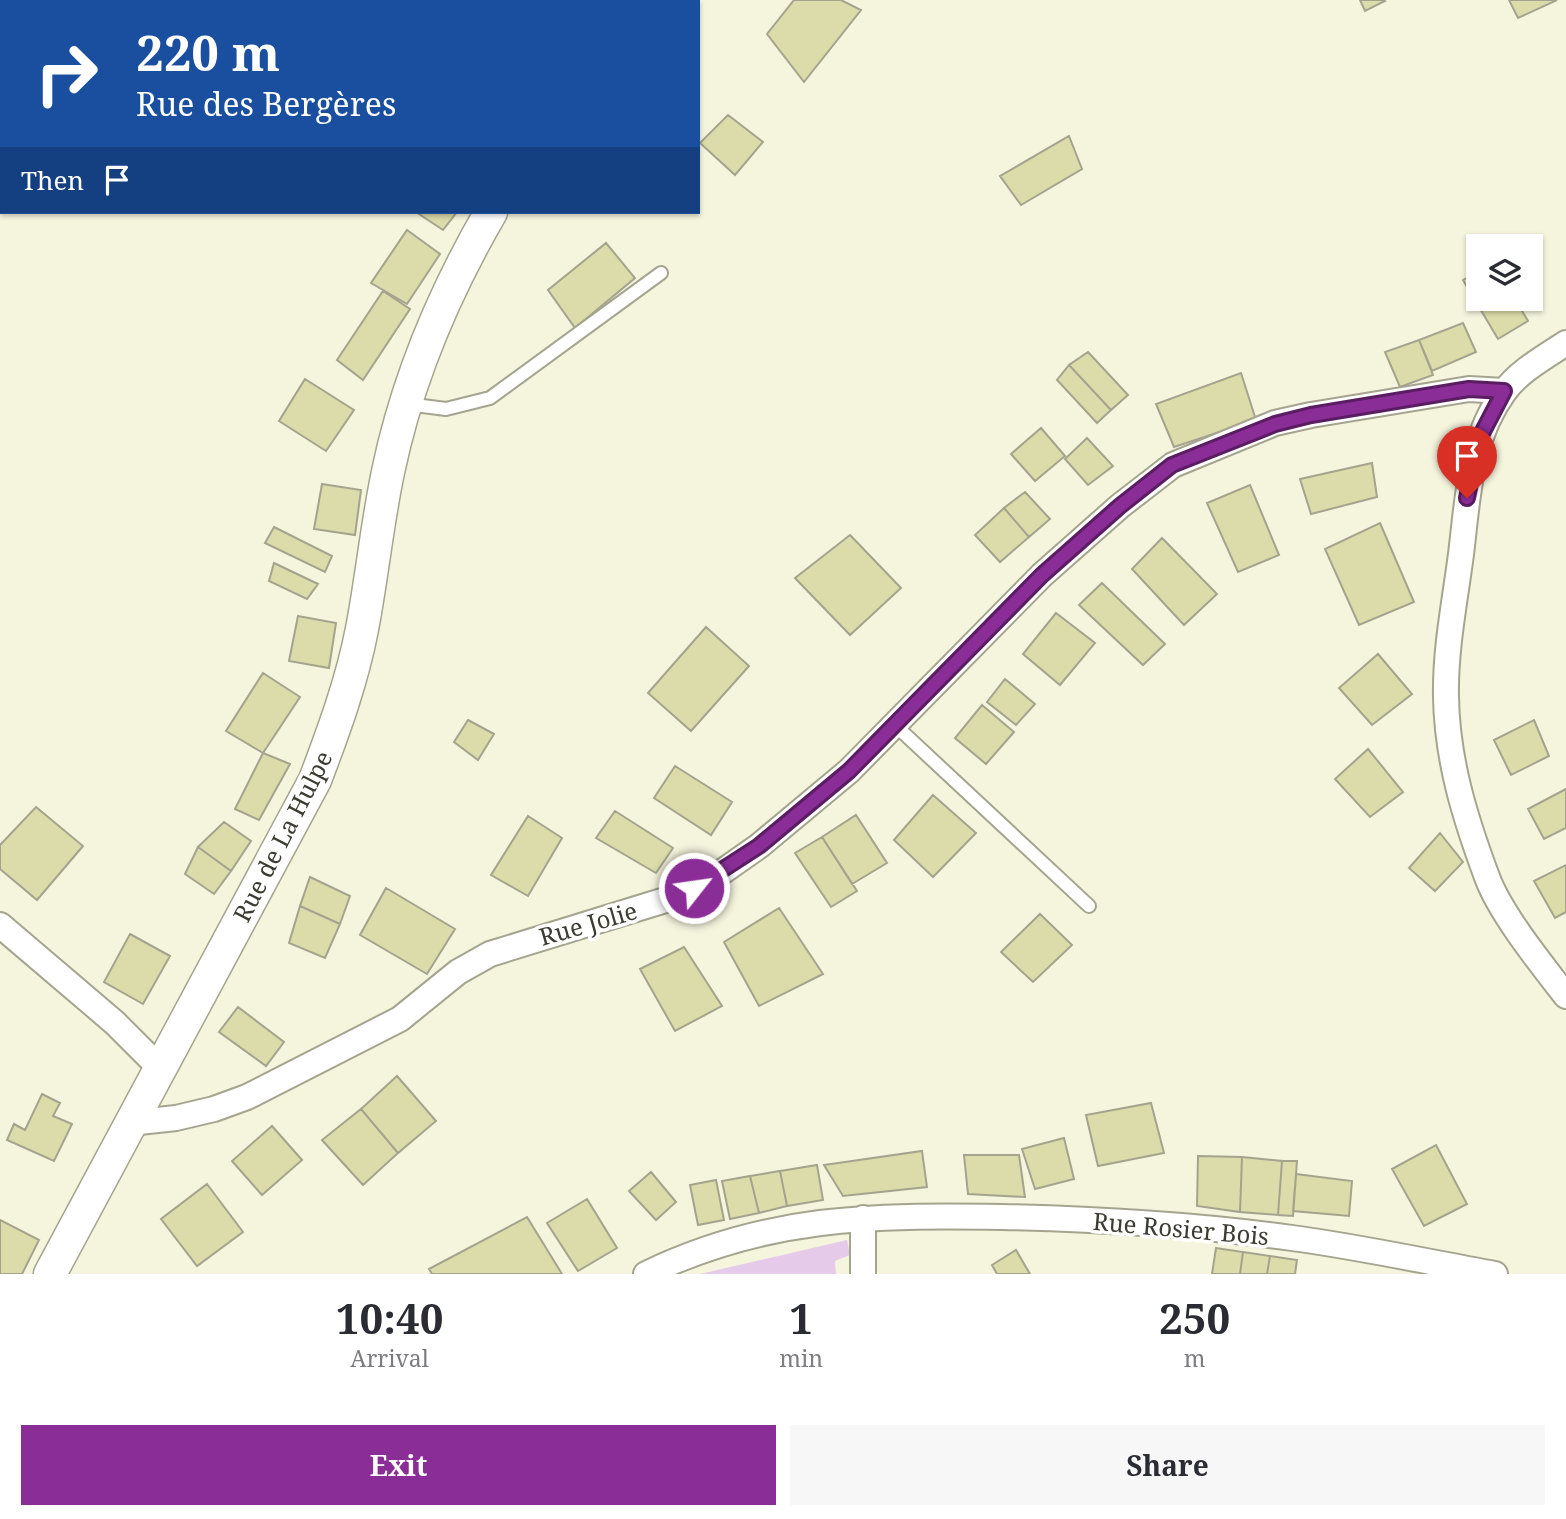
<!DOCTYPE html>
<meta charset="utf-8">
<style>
:root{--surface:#fff;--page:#f7f7f7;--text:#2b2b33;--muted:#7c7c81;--accent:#8a2d97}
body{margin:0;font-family:"Noto Serif",serif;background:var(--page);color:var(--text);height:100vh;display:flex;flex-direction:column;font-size:26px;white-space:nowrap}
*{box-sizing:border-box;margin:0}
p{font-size:23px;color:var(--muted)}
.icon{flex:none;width:38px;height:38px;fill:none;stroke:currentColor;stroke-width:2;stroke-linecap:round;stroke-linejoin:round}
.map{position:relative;height:1274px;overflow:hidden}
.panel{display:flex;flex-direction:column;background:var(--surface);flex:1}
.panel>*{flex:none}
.hud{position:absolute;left:0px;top:0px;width:700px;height:214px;box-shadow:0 2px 5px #0004;background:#1a4fa0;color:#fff;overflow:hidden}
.buttons{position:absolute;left:1466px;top:234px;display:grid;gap:14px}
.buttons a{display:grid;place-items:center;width:77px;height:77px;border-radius:0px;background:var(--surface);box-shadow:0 2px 5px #0004;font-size:35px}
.pin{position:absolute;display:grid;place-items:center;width:60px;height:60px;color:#fff;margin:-72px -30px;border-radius:50% 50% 50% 0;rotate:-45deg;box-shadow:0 0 7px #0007}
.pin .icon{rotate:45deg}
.me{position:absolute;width:77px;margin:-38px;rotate:60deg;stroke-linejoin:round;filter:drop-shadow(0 0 5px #0008)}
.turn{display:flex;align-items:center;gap:24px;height:147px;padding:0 21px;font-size:32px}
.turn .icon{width:91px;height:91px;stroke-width:2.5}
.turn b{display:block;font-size:49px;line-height:60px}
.then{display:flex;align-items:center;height:66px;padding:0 21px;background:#0003;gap:14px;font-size:26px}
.eta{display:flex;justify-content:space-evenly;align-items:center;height:119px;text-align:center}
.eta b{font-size:42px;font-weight:700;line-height:49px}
.cta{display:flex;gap:14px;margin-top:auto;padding:14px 21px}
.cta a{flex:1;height:80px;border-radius:0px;background:var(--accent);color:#fff;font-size:28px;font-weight:700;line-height:80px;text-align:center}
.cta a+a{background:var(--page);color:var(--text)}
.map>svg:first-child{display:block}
.green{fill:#e5cae9}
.building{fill:#dcdbaa;stroke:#a4a48e;stroke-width:2}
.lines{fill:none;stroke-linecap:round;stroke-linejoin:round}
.service-casing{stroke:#a5a48f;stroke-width:16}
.minor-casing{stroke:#a5a48f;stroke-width:28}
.tertiary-casing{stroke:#a5a48f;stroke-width:35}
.service{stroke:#fff;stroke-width:12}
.minor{stroke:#fff;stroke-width:24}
.tertiary{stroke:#fff;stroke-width:32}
.route-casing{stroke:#5a1d62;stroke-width:18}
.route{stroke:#8a2d97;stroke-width:12}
.labels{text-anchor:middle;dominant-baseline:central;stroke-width:7;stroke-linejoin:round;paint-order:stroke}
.street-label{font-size:24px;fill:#3c3c33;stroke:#fff}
</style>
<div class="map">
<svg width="1566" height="1274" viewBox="0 0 1566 1274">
<rect width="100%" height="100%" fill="#f5f5de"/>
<path class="green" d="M 847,1240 L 850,1255 L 835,1261 L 836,1274 L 700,1274 Z"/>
<path class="building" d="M 794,0 L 841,0 L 861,10 L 804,82 L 767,34 Z
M 1360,0 L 1384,0 L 1385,1 L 1365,11 Z
M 1509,0 L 1557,0 L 1518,18 Z
M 728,115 L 763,142 L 735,175 L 700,143 Z
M 1069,136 L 1082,169 L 1021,205 L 1000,176 Z
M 416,212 L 457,212 L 443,230 Z
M 407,230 L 440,254 L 407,304 L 371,283 Z
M 606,243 L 635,278 L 575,328 L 548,290 Z
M 1479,271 L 1479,299 L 1515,299 L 1528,321 L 1498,339 L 1463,280 Z
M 383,291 L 410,309 L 363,380 L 337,360 Z
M 1463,323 L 1476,352 L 1432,371 L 1419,340 Z
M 1419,340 L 1433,375 L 1400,387 L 1385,352 Z
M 1088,352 L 1128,395 L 1111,410 L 1069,365 Z
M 1069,365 L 1111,410 L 1097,423 L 1057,380 Z
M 1241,373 L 1256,420 L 1174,447 L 1156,404 Z
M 305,379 L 354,410 L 326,451 L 279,421 Z
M 1041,428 L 1065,456 L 1035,481 L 1011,454 Z
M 1087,438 L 1113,466 L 1088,485 L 1065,459 Z
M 1372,463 L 1377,497 L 1311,514 L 1300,479 Z
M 322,484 L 361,490 L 355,535 L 314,529 Z
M 1250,485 L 1279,555 L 1238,572 L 1207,503 Z
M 1025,492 L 1050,519 L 1029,537 L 1004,508 Z
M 1004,508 L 1029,537 L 1000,562 L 975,535 Z
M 1380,523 L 1414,602 L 1359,625 L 1325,549 Z
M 274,527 L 332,556 L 325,572 L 265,543 Z
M 850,535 L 901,588 L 850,635 L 795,578 Z
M 1162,538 L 1217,594 L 1184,625 L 1132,569 Z
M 274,563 L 318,584 L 307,599 L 269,581 Z
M 1102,583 L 1165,644 L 1143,665 L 1079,605 Z
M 1056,613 L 1095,643 L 1060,685 L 1023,654 Z
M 298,616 L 336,623 L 329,668 L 289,661 Z
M 706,627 L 749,666 L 691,731 L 648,693 Z
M 1378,654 L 1412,694 L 1372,725 L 1339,688 Z
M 263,673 L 300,697 L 263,753 L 226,731 Z
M 1005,679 L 1035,704 L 1016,725 L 987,702 Z
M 982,705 L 1014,732 L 986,764 L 955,738 Z
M 468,720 L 494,734 L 478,760 L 454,742 Z
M 1534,720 L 1549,756 L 1511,775 L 1494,740 Z
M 1368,749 L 1403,792 L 1370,817 L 1335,779 Z
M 263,753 L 290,764 L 259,820 L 235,809 Z
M 675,766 L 732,802 L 711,835 L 654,798 Z
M 1566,789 L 1566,828 L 1544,839 L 1528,809 Z
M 933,795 L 976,833 L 933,877 L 894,840 Z
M 36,807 L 83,846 L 37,900 L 0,869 L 0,845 Z
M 615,811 L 673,848 L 656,873 L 596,838 Z
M 856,815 L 887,863 L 852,884 L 822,837 Z
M 528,816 L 562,838 L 528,896 L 491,875 Z
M 224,822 L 251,841 L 231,871 L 198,847 Z
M 1440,833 L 1463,862 L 1435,891 L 1409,868 Z
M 822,837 L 857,891 L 831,907 L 795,853 Z
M 198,847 L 231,871 L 214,894 L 185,874 Z
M 1566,865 L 1566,912 L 1555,918 L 1534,881 Z
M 310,877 L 350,896 L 340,924 L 300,906 Z
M 386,888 L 455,929 L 427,974 L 360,935 Z
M 300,906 L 340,924 L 325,958 L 289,943 Z
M 779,908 L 823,974 L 759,1006 L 724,942 Z
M 1040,914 L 1072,945 L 1033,982 L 1001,952 Z
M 130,934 L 170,956 L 143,1004 L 104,982 Z
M 684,947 L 722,1006 L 675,1031 L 640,969 Z
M 238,1007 L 284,1042 L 266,1066 L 219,1032 Z
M 397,1076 L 436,1121 L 398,1153 L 361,1109 Z
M 42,1094 L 60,1103 L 53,1116 L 72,1124 L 54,1161 L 7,1140 L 14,1124 L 25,1130 Z
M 1151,1103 L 1164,1153 L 1098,1166 L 1086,1115 Z
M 361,1109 L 398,1153 L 363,1185 L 322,1140 Z
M 272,1126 L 302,1160 L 262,1195 L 232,1161 Z
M 1064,1138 L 1074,1179 L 1035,1189 L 1022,1149 Z
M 1436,1145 L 1467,1204 L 1424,1226 L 1392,1169 Z
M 922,1151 L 927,1187 L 843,1196 L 824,1165 Z
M 964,1155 L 1019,1155 L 1025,1197 L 968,1194 Z
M 1198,1156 L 1242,1157 L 1240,1212 L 1197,1206 Z
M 1242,1157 L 1282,1161 L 1278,1215 L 1240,1212 Z
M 1282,1161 L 1297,1161 L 1293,1216 L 1278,1215 Z
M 817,1165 L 823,1200 L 787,1206 L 780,1171 Z
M 780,1171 L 787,1206 L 759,1213 L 750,1176 Z
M 651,1172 L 676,1202 L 656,1220 L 629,1191 Z
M 1296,1174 L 1352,1181 L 1349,1216 L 1293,1211 Z
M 750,1176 L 759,1213 L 730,1219 L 722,1181 Z
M 716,1180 L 724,1220 L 698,1225 L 690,1185 Z
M 207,1184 L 243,1232 L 197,1266 L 161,1219 Z
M 587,1199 L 617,1248 L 578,1271 L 547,1223 Z
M 527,1217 L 562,1274 L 432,1274 L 429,1269 Z
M 0,1220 L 39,1240 L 22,1274 L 0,1274 Z
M 1216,1248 L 1243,1252 L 1240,1274 L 1212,1274 Z
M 1016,1250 L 1030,1274 L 997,1274 L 992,1265 Z
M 1243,1252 L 1270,1256 L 1267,1274 L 1240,1274 Z
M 1270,1256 L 1297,1260 L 1295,1274 L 1267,1274 Z"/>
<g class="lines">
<g class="service-casing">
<path id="service" d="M 407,404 L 446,409 L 490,398 L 661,273
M 896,726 L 1089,906"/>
</g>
<g class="minor-casing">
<path id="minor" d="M 1566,343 C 1545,357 1519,371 1504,392 C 1469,440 1468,498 1461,554 C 1455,601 1445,649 1446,697 C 1447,760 1465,818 1487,877 C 1500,913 1542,965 1566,996
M 0,925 L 115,1023 L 159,1067
M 130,1123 L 176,1118 L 214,1109 L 247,1097 L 400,1019 L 458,972 L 490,954 L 675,897 L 712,879 L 759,846 L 849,771 L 1042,575 L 1120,506 L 1173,465 L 1275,423 L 1311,415 L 1469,389 L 1504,391
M 863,1218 L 863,1274
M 646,1274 C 766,1216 872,1215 1002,1217 C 1099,1219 1196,1225 1292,1238 C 1360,1247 1428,1262 1495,1274"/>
</g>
<g class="tertiary-casing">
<path id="tertiary" d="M 611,2 L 612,0
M 50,1274 L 315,780 C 334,730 352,681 362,629 C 372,577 377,524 388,472 C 407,380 444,293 491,212"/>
</g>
<use href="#service" class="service"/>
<use href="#minor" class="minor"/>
<use href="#tertiary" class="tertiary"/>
</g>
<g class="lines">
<g class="route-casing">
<path id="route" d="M 694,888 L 759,846 L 849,771 L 1042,575 L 1120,506 L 1172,465 L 1275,424 L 1311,415 L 1469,389 L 1504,391 L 1479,439 L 1467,498"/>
</g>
<use href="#route" class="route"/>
</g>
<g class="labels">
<g class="street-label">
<text transform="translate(282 836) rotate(-63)">Rue de La Hulpe</text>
<text transform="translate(588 923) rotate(-16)">Rue Jolie</text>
<text transform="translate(1181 1228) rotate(5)">Rue Rosier Bois</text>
</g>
</g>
</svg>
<div class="buttons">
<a><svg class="icon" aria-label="layers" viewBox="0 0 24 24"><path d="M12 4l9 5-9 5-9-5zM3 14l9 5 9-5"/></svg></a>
</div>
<div class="pin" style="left:1467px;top:498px;background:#d93025"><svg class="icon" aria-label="arrive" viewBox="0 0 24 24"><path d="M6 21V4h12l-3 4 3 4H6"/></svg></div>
<svg class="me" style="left:694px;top:888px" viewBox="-20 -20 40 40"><circle r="17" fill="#8a2d97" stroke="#fff" stroke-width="3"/><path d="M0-11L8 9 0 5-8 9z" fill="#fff"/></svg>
<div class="hud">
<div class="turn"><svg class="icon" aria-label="right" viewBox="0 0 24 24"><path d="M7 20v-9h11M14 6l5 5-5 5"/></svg><div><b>220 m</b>Rue des Bergères</div></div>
<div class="then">Then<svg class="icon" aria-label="arrive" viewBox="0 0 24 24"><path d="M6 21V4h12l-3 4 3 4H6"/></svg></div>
</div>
</div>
<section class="panel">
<div class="eta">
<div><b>10:40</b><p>Arrival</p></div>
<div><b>1</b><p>min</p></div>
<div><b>250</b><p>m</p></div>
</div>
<div class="cta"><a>Exit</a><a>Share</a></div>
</section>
